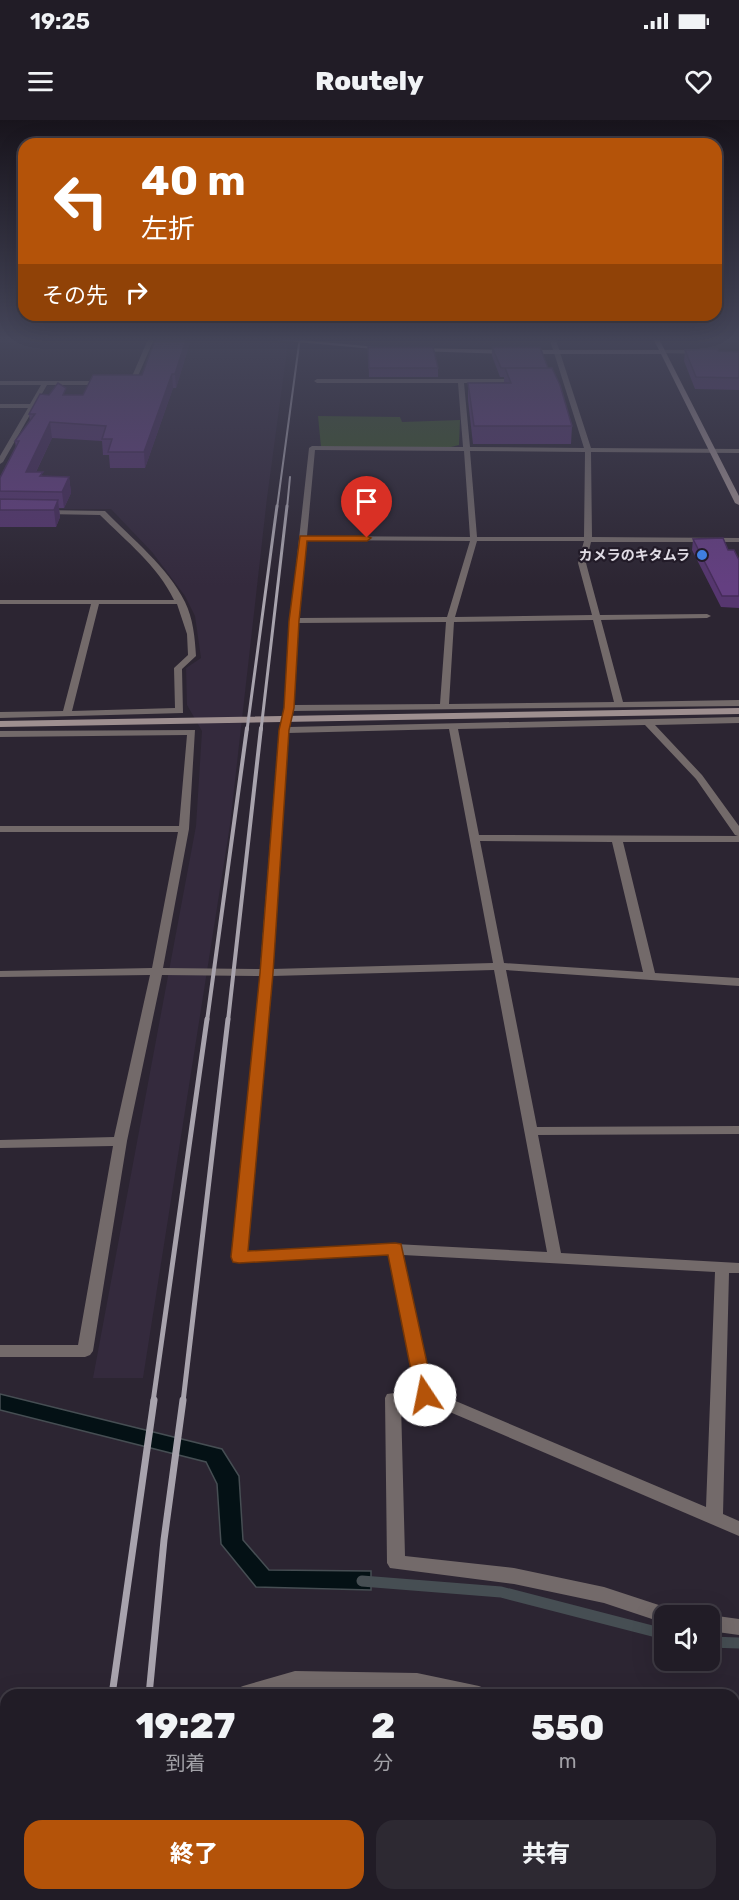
<!DOCTYPE html>
<html lang="ja">
<meta charset="utf-8">
<style>
:root{--surface:#211c26;--page:#2d2932;--text:#f1f3f6;--muted:#a2a1a7;--line:#3e3a43;--accent:#b45309}
body{margin:0;font-family:Rubik,"Noto Sans JP",sans-serif;background:var(--page);color:var(--text);height:100vh;display:flex;flex-direction:column;font-size:22px;white-space:nowrap}
*{box-sizing:border-box;margin:0}
p{font-size:20px;color:var(--muted)}
.icon{flex:none;width:33px;height:33px;fill:none;stroke:currentColor;stroke-width:2;stroke-linecap:round;stroke-linejoin:round}
.map{position:relative;flex:1;overflow:hidden}
.sheet{position:absolute;left:0px;top:1569px;width:740px;height:212px;display:flex;flex-direction:column;background:var(--surface);border-radius:18px 18px 0 0;box-shadow:0 6px 24px #0002,0 0 0 2px var(--line)}
.sheet>*{flex:none}
.top-card{position:absolute;left:18px;top:18px;width:704px;height:183px;border-radius:18px;box-shadow:0 6px 24px #0002,0 0 0 2px var(--line);background:#b45309;color:#fff;overflow:hidden}
.fabs{position:absolute;left:654px;top:1485px;display:grid;gap:12px}
.fabs a{display:grid;place-items:center;width:66px;height:66px;border-radius:12px;background:var(--surface);box-shadow:0 6px 24px #0002,0 0 0 2px var(--line);font-size:30px}
.pin{position:absolute;display:grid;place-items:center;width:51px;height:51px;color:#fff;margin:-62px -26px;border-radius:50% 50% 50% 0;rotate:-45deg;box-shadow:0 0 6px #0007}
.pin .icon{rotate:45deg}
.me{position:absolute;width:66px;margin:-33px;rotate:349deg;stroke-linejoin:round;filter:drop-shadow(0 0 4px #0008)}
.turn{display:flex;align-items:center;gap:21px;height:126px;padding:0 24px;font-size:27px}
.turn .icon{width:78px;height:78px;stroke-width:2.5}
.turn b{display:block;font-size:42px;line-height:51px}
.then{display:flex;align-items:center;height:57px;padding:0 24px;background:#0003;gap:12px;font-size:22px}
.eta{display:flex;justify-content:space-evenly;align-items:center;height:102px;text-align:center}
.eta b{font-size:36px;font-weight:800;line-height:42px}
.action{display:flex;gap:12px;margin-top:auto;padding:12px 24px}
.action a{flex:1;height:69px;border-radius:18px;background:var(--accent);color:#fff;font-size:24px;font-weight:800;line-height:69px;text-align:center}
.action a+a{background:var(--page);color:var(--text)}
.status{display:flex;justify-content:space-between;align-items:center;height:42px;padding:0 30px;background:var(--surface);direction:ltr}
.status svg{height:16px;fill:currentColor}
header{display:flex;justify-content:space-between;align-items:center;height:78px;padding:0 24px;background:var(--surface);font-size:27px;font-weight:800}
.map>svg:first-child{display:block}
.built{fill:#342a3d}
.green{fill:#3b5526}
.water{fill:#041115;stroke:#464e53;stroke-width:1.5}
.lines{fill:none;stroke-linecap:round;stroke-linejoin:round}
.stream{stroke:#464e53;stroke-width:11}
.street{fill:#736a6a;fill-rule:evenodd}
.secondary{fill:#9e8f90;fill-rule:evenodd}
.rail-far4{stroke:#a8a3ad;stroke-width:2}
.rail-far3{stroke:#a8a3ad;stroke-width:3}
.rail-far2{stroke:#a8a3ad;stroke-width:4}
.rail-far1{stroke:#a8a3ad;stroke-width:5}
.rail{stroke:#a8a3ad;stroke-width:7}
.wall{fill:#56366f}
.shaded-wall{fill:#462c5a}
.building{fill:#643f81;stroke:#462c5a;stroke-width:1.5}
.route{fill:#b45309;stroke:#753606;stroke-width:1.5}
.shop-dot{fill:#3f7fe0;stroke:#221b28;stroke-width:2}
.labels{text-anchor:middle;dominant-baseline:central;stroke-width:4.5;stroke-linejoin:round;paint-order:stroke}
.far-poi-label{font-size:14px;font-weight:bold;fill:#e0dce5;stroke:#221b28;text-anchor:end}
</style>
<div class="status"><b>19:25</b><svg viewBox="0 0 49 12"><path d="M0 12V9h3v3zM5 12V6h3v6zM10 12V3h3v9zM15 12V0h3v12zM26 1h20v11H26zM47 4h2v5h-2z"/></svg></div>
<header><svg class="icon" aria-label="menu" viewBox="0 0 24 24"><path d="M4 6h16M4 12h16M4 18h16"/></svg>Routely<svg class="icon" aria-label="heart" viewBox="0 0 24 24"><path d="M12 20l-8-8c-3-5 5-10 8-4 3-6 11-1 8 4z"/></svg></header>
<div class="map">
<svg width="739" height="1780" viewBox="0 0 739 1780">
<rect width="100%" height="100%" fill="#2c2532"/>
<path class="built" d="M 157,217 L 218,217 L 288,223 L 267,378 L 230,705 L 143,1258 L 93,1258 L 196,706 L 202,611 L 187,585 L 186,548 L 201,538 L 195,496 L 185,476 L 152,432 L 111,389 L 0,389 L 0,356 L 47,266 L 134,265 Z"/>
<path class="green" d="M 318,296 L 400,297 L 402,302 L 460,300 L 459,325 L 451,327 L 321,327 Z"/>
<path class="water" d="M 0,1274 L 222,1329 L 239,1356 L 243,1420 L 269,1450 L 371,1451 L 371,1470 L 256,1467 L 221,1424 L 217,1364 L 206,1342 L 0,1290 Z"/>
<g class="lines">
<path class="stream" d="M 362,1461 L 501,1472 L 664,1514
M 710,1522 L 739,1523"/>
<path class="street" d="M 149,217 L 155,217 L 135,263 L 122,264 L 122,262 L 130,261 Z
M 549,217 L 555,217 L 591,328 L 739,329 L 739,333 L 591,332 L 592,417 L 739,418 L 739,422 L 591,422 L 586,443 L 600,495 L 707,494 L 711,496 L 707,498 L 601,500 L 623,582 L 739,580 L 739,586 L 293,591 L 289,607 L 739,597 L 739,603 L 655,605 L 702,655 L 739,706 L 739,722 L 623,722 L 655,853 L 739,858 L 739,866 L 506,850 L 537,1007 L 739,1006 L 739,1014 L 538,1015 L 561,1133 L 739,1143 L 739,1153 L 729,1153 L 723,1394 L 739,1401 L 739,1416 L 424,1281 L 401,1284 L 405,1436 L 514,1448 L 604,1467 L 674,1490 L 677,1496 L 664,1496 L 664,1503 L 604,1483 L 514,1464 L 390,1448 L 387,1443 L 385,1278 L 387,1274 L 416,1270 L 389,1134 L 239,1142 L 234,1141 L 232,1137 L 260,856 L 162,855 L 127,1021 L 93,1231 L 90,1235 L 85,1237 L 0,1237 L 0,1225 L 78,1225 L 113,1026 L 0,1028 L 0,1020 L 114,1017 L 150,855 L 0,857 L 0,851 L 152,848 L 178,712 L 0,712 L 0,706 L 179,706 L 187,615 L 0,617 L 0,611 L 195,610 L 189,709 L 163,848 L 260,849 L 279,610 L 284,588 L 290,501 L 309,328 L 312,326 L 463,327 L 458,263 L 317,263 L 314,261 L 317,259 L 519,259 L 521,262 L 464,263 L 470,327 L 584,328 ZM 315,330 L 464,331 L 470,417 L 307,416 ZM 470,331 L 585,332 L 584,417 L 477,417 ZM 306,420 L 470,421 L 447,497 L 298,498 ZM 477,421 L 584,421 L 578,443 L 592,495 L 455,497 ZM 593,500 L 614,582 L 449,584 L 454,502 ZM 446,502 L 440,584 L 294,585 L 298,503 ZM 645,605 L 696,659 L 735,715 L 738,716 L 479,715 L 458,609 ZM 449,609 L 493,843 L 272,849 L 288,613 ZM 480,721 L 612,722 L 643,852 L 504,843 ZM 494,850 L 547,1132 L 395,1124 L 247,1131 L 272,856 ZM 403,1135 L 715,1152 L 706,1387 L 432,1271 Z
M 661,230 L 702,230 L 705,232 L 702,234 L 659,233 Z
M 0,261 L 104,261 L 107,263 L 104,265 L 47,265 L 3,342 L 0,344 L 0,336 L 28,288 L 0,288 L 0,284 L 30,284 L 41,265 L 0,265 Z
M 42,390 L 105,391 C 132,419 168,447 185,482 C 193,498 195,518 196,536 L 182,549 L 183,593 L 0,598 L 0,592 L 63,591 L 91,484 L 0,484 L 0,480 L 174,480 C 158,446 126,421 100,395 L 45,394 L 41,392 ZM 99,484 L 177,484 L 187,514 L 188,535 L 174,548 L 175,588 L 72,591 Z
M 710,1495 L 739,1499 L 739,1515 L 710,1511 L 708,1496 Z
M 295,1551 L 417,1553 L 479,1566 L 486,1569 L 488,1575 L 437,1575 L 417,1571 L 295,1569 L 273,1575 L 234,1575 L 236,1569 L 243,1566 Z
M 734,1618 L 739,1619 L 739,1637 L 734,1636 Z
M 193,1774 L 213,1774 L 212,1780 L 192,1780 Z
M 276,1774 L 312,1774 L 310,1780 L 274,1780 Z
M 373,1774 L 419,1774 L 421,1780 L 375,1780 Z
M 604,1774 L 624,1774 L 625,1780 L 605,1780 Z"/>
<path class="secondary" d="M 243,217 L 268,217 L 398,229 L 395,231 Z
M 652,217 L 658,217 L 739,376 L 739,385 L 735,383 L 661,234 L 526,234 L 523,232 L 526,230 L 659,230 Z
M 418,228 L 508,230 L 511,232 L 508,234 L 416,231 Z
M 739,588 L 739,594 L 0,607 L 0,601 Z"/>
<path class="rail-far4" d="M 277,388 L 300,217
M 287,388 L 290,357"/>
<path class="rail-far3" d="M 247,610 L 277,386
M 261,610 L 287,386"/>
<path class="rail-far2" d="M 207,901 L 247,608
M 228,901 L 261,608"/>
<path class="rail-far1" d="M 153,1282 L 207,899
M 183,1282 L 228,899"/>
<path class="rail" d="M 112,1575 L 154,1280
M 149,1575 L 164,1420 L 183,1280
M 129,1774 L 129,1780
M 84,1780 L 85,1774"/>
</g>
<path class="wall" d="M 156,217 L 191,217 L 191,219 L 176,268 L 173,268 L 145,348 L 110,348 L 109,335 L 103,335 L 102,321 L 52,318 L 36,352 L 43,356 L 69,357 L 71,373 L 64,388 L 59,388 L 60,397 L 56,407 L 0,407 L 0,358 L 16,328 L 15,321 L 30,301 L 29,294 L 49,275 L 83,275 L 142,255 Z
M 368,227 L 438,248 L 438,257 L 369,257 Z
M 492,227 L 548,248 L 572,306 L 571,324 L 473,324 L 468,280 L 468,263 L 504,263 L 504,257 L 500,257 L 492,236 Z
M 685,230 L 739,232 L 739,270 L 695,269 L 684,241 Z
M 693,419 L 728,430 L 739,440 L 739,488 L 721,487 L 692,430 Z"/>
<path class="shaded-wall" d="M 187,217 L 191,217 L 191,219 L 176,268 L 175,254 Z
M 172,254 L 173,268 L 145,348 L 144,332 Z
M 50,302 L 52,318 L 28,368 L 26,352 Z
M 69,357 L 71,373 L 64,388 L 62,372 Z
M 58,380 L 60,397 L 56,407 L 54,390 Z"/>
<path class="building" d="M 156,217 L 187,217 L 175,254 L 172,254 L 144,332 L 108,332 L 112,319 L 102,319 L 106,306 L 50,302 L 26,352 L 43,352 L 40,356 L 69,357 L 62,372 L 0,371 L 0,358 L 19,321 L 15,321 L 35,294 L 29,294 L 40,274 L 49,275 L 58,263 L 66,268 L 63,275 L 83,275 L 93,255 L 142,255 Z
M 368,227 L 433,227 L 438,248 L 369,248 Z
M 492,227 L 540,227 L 548,248 L 501,248 Z
M 717,229 L 719,231 L 739,232 L 739,258 L 696,257 L 685,230 Z
M 505,248 L 552,248 L 560,265 L 572,306 L 474,306 L 468,263 L 511,263 Z
M 0,379 L 58,380 L 54,390 L 0,390 Z
M 723,418 L 728,430 L 734,430 L 739,440 L 739,476 L 722,476 L 693,419 Z"/>
<linearGradient id="sky" x2="0" y2="1"><stop stop-color="#18141c"/><stop offset="0.47" stop-color="#45465a"/><stop offset="1" stop-color="#45465a" stop-opacity="0"/></linearGradient>
<rect width="739" height="466" fill="url(#sky)"/>
<path class="route" d="M 300,416 L 367,416 L 371,418 L 367,421 L 307,421 L 299,501 L 294,588 L 289,610 L 273,853 L 248,1131 L 395,1123 L 401,1124 L 434,1275 L 431,1280 L 425,1282 L 418,1280 L 416,1275 L 388,1135 L 239,1143 L 233,1142 L 231,1137 L 260,853 L 279,610 L 284,588 L 289,501 Z"/>
<circle class="shop-dot" cx="702" cy="435" r="6"/>
<g class="labels">
<g class="far-poi-label">
<text x="690" y="435">カメラのキタムラ</text>
</g>
</g>
</svg>
<div class="fabs">
<a><svg class="icon" aria-label="sound" viewBox="0 0 24 24"><path d="M4 9h4l5-4v14l-5-4H4zM17 9q2 3 0 6"/></svg></a>
</div>
<div class="pin" style="left:367px;top:418px;background:#d93025"><svg class="icon" aria-label="arrive" viewBox="0 0 24 24"><path d="M6 21V4h12l-3 4 3 4H6"/></svg></div>
<svg class="me" style="left:425px;top:1275px" viewBox="-20 -20 40 40"><circle r="19" fill="#fff"/><path d="M0-13L10 11 0 6-10 11z" fill="#b45309"/></svg>
<div class="top-card">
<div class="turn"><svg class="icon" aria-label="left" viewBox="0 0 24 24"><path d="M17 20v-9H6M10 6l-5 5 5 5"/></svg><div><b>40 m</b>左折</div></div>
<div class="then">その先<svg class="icon" aria-label="right" viewBox="0 0 24 24"><path d="M7 20v-9h11M14 6l5 5-5 5"/></svg></div>
</div>
<section class="sheet">
<div class="eta">
<div><b>19:27</b><p>到着</p></div>
<div><b>2</b><p>分</p></div>
<div><b>550</b><p>m</p></div>
</div>
<div class="action"><a>終了</a><a>共有</a></div>
</section>
</div>
